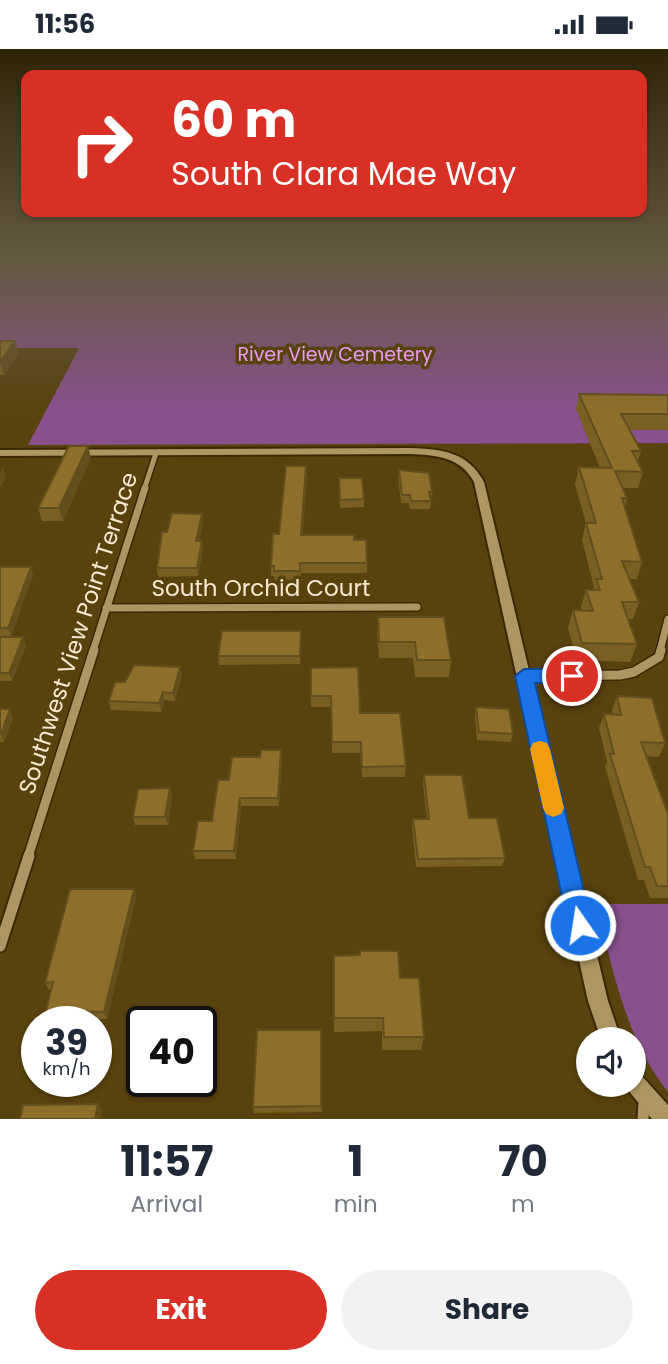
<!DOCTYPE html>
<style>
:root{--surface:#fff;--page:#f2f2f3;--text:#1f2937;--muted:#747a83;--accent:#d93025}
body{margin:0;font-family:Poppins,sans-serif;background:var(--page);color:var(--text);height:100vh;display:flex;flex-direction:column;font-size:26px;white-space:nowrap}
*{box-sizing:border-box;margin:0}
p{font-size:23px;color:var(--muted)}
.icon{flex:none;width:38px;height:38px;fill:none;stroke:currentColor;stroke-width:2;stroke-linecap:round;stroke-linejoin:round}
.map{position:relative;height:1070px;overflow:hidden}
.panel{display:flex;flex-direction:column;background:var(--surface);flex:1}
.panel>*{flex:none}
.banner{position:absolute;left:21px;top:21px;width:626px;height:147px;border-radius:14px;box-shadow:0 2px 5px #0004;background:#d93025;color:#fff;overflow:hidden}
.tools{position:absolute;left:576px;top:978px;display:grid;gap:14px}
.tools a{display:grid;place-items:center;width:70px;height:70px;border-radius:50%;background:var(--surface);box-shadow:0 2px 5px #0004;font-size:35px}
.speed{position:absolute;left:21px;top:957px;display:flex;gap:14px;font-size:35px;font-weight:700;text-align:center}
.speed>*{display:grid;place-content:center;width:91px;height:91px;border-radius:50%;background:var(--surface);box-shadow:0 2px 5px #0004;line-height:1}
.speed small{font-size:18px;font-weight:400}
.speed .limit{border:4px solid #111;border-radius:10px;background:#fff;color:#111}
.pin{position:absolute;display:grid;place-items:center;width:60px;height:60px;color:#fff;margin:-30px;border:4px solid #fff;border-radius:50%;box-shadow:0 2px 7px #0007}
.me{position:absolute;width:77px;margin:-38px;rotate:347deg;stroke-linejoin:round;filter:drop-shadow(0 0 5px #0008)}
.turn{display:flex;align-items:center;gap:24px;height:147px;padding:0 35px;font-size:32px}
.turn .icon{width:91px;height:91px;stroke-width:2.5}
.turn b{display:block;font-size:49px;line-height:60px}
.eta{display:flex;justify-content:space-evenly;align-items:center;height:119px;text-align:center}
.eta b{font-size:42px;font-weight:700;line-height:49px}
.button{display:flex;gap:14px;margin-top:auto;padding:14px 35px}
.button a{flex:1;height:80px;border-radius:42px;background:var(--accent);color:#fff;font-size:28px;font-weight:700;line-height:80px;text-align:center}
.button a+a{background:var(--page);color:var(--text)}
.status{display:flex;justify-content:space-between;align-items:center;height:49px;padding:0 35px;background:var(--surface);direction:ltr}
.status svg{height:19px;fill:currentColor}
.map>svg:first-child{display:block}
.green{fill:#89508d}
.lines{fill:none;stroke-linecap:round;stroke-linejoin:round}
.minor-far3-casing{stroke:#3a2902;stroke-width:8}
.minor-far2-casing{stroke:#3a2902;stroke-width:10}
.minor-far1-casing{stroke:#3a2902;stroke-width:12}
.minor-casing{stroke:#3a2902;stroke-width:15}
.tertiary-casing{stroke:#3a2902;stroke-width:4}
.minor-far3{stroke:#ae9664;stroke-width:5}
.minor-far2{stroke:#ae9664;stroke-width:7}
.minor-far1{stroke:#ae9664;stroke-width:9}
.minor{stroke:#ae9664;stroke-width:11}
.tertiary{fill:#ae9664;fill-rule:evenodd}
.wall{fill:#7a5f23}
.shaded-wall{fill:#634e1d}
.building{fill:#8e6f29;stroke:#634e1d;stroke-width:2}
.route{fill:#1a73e8;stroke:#114b97;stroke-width:2}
.slow{fill:#f59e0b}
.labels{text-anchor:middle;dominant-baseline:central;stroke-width:7;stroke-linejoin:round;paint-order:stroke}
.far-park-label{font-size:19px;fill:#ed9af4;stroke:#58420e}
.street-label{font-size:23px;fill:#f7ead1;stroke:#58420e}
</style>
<div class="status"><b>11:56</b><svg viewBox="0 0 49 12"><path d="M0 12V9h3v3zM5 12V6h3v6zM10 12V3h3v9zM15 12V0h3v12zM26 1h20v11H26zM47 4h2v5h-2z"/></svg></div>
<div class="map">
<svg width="668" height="1070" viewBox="0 0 668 1070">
<rect width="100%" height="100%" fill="#58420e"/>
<path class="green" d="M 0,213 L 668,213 L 668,394 L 28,396 L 79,299 L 0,299 Z
M 596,855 L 668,855 L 668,1043 C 625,989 613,920 596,855 Z"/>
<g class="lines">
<g class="minor-far3-casing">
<path id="minor-far3" d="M 144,441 L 156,404"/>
</g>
<g class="minor-far2-casing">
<path id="minor-far2" d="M 106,559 L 417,558
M 93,602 L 145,439
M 660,602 L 668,570"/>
</g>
<g class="minor-far1-casing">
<path id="minor-far1" d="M 524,627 L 620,626 L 634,623 L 659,608 L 661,601
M 28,808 L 94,601"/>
</g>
<g class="minor-casing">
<path id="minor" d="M 0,897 L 29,807
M 643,1070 L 644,1052"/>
</g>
<g class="tertiary-casing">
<path id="tertiary" d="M 410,399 C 442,400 468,403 484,433 L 608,952 L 621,990 L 601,990 L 588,952 L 474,433 C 461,408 436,406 410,405 L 0,407 L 0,401 Z
M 634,1022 L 641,1026 L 668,1056 L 668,1070 L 652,1070 L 627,1040 L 625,1036 L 634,1036 Z"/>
</g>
<use href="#minor-far3" class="minor-far3"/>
<use href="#minor-far2" class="minor-far2"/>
<use href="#minor-far1" class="minor-far1"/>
<use href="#minor" class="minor"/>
<use href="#tertiary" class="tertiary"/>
</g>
<path class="wall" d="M 0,292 L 19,305 L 4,326 L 0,326 Z
M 579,345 L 668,346 L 668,381 L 629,381 L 641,402 L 638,412 L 643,423 L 638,439 L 622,439 L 627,449 L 625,458 L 642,513 L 637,530 L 629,530 L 639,553 L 633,570 L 628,570 L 637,595 L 630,613 L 577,611 L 568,579 L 573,561 L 582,562 L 581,558 L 586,541 L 593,541 L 594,538 L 582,491 L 586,474 L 575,435 L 579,418 L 600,419 L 576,360 Z
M 91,409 L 63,472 L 42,472 L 38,459 Z
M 399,421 L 432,443 L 430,460 L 410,460 L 409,454 L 401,454 L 398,429 Z
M 307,427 L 302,486 L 354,491 L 367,514 L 367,524 L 301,524 L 300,531 L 275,532 L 274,527 L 271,527 L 271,517 L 279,485 Z
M 339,429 L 364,450 L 364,458 L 340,459 Z
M 203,473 L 199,492 L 203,500 L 198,527 L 158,528 L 157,519 L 167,483 Z
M 0,518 L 33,526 L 11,588 L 0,588 Z
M 378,568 L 451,611 L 449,628 L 415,628 L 413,609 L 379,609 L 377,584 Z
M 0,588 L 23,588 L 26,597 L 12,632 L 0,632 Z
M 301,590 L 300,615 L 219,616 L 218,607 Z
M 311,619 L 360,664 L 406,717 L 405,728 L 362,728 L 360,704 L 332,704 L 331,658 L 311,658 Z
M 182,626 L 175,652 L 164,651 L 161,663 L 111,661 L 109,652 L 125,633 Z
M 617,647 L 665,694 L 659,708 L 647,707 L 668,765 L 668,849 L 650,849 L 644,831 L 638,831 L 605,718 L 607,713 L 599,679 L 604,665 L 613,666 L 612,661 Z
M 476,658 L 513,685 L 511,693 L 477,691 L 475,667 Z
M 0,660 L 13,669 L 4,693 L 0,693 Z
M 282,709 L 279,757 L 241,757 L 236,810 L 195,810 L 193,802 L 212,772 L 229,731 Z
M 424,726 L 469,769 L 505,809 L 502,817 L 416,818 L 412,778 L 413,770 L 427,770 L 423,735 Z
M 170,739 L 172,747 L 168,776 L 135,776 L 133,768 Z
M 134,840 L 136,848 L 107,970 L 50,970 L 46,962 L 51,941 L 49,941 L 45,934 Z
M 334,907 L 400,929 L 424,988 L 421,1001 L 382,1001 L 382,982 L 334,983 Z
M 321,981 L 322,1063 L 254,1064 L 253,1058 Z"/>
<path class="shaded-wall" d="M 15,292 L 19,305 L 4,326 L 0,313 Z
M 88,397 L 91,409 L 63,472 L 59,459 Z
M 306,417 L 307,427 L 302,496 L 301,486 Z
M 3,419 L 6,429 L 0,439 L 0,424 Z
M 202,465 L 203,473 L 198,500 L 196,492 Z
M 202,492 L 203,500 L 198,527 L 197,519 Z
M 31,518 L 33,526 L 11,588 L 8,579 Z
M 23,588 L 26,597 L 12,632 L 9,624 Z
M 180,618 L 182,626 L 175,652 L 173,644 Z
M 163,643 L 164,651 L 161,663 L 159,654 Z
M 10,660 L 13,669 L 4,693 L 1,685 Z
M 281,701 L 282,709 L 279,757 L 278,749 Z
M 170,739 L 172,747 L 168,776 L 165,768 Z
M 240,749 L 241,757 L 236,810 L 234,802 Z
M 134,840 L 136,848 L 107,970 L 104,963 Z
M 98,1055 L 102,1062 L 100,1070 L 95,1070 Z"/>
<path class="building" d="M 0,292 L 15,292 L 0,313 Z
M 579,345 L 668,346 L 668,365 L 621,365 L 641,402 L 632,402 L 643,423 L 615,422 L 627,449 L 622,449 L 642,513 L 622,512 L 639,553 L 622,553 L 637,595 L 582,594 L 573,561 L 593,562 L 586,541 L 600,541 L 596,530 L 602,530 L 586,474 L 596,474 L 579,418 L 612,419 Z
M 69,397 L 88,397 L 59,459 L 38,459 Z
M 286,417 L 306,417 L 301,486 L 354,486 L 354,491 L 366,491 L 367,514 L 300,514 L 300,522 L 274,522 L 274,517 L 271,517 L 273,485 L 279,485 Z
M 399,421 L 429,424 L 432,443 L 429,443 L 431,452 L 411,452 L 410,446 L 402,446 Z
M 339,429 L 362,429 L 364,450 L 340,451 Z
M 172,464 L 202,465 L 196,492 L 202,492 L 197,519 L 157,519 L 162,483 L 167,483 Z
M 0,518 L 31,518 L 8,579 L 0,579 Z
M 378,568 L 444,568 L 451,611 L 417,611 L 415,593 L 379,593 Z
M 222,582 L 301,582 L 300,607 L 218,607 Z
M 0,588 L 23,588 L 9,624 L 0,624 Z
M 134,616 L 180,618 L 173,644 L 163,643 L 159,654 L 109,652 L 115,633 L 125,633 Z
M 358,618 L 360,664 L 400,664 L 406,717 L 362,718 L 361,693 L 332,693 L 331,647 L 311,647 L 311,619 Z
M 617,647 L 652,649 L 665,694 L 641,693 L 668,765 L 668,837 L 657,837 L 650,818 L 645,818 L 610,705 L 614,705 L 604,665 L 621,666 Z
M 476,658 L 509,660 L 513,685 L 479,683 Z
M 0,660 L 10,660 L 1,685 L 0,685 Z
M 261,701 L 281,701 L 278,749 L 240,749 L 234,802 L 193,802 L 198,772 L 212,772 L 218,731 L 229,731 L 232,708 L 260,708 Z
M 424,726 L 462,726 L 469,769 L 497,769 L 505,809 L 418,810 L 413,770 L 429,770 Z
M 170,739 L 165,768 L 133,768 L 138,740 Z
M 70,840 L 134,840 L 104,963 L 46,962 L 53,933 L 45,934 Z
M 360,902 L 398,902 L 400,929 L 419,929 L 424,988 L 384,988 L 383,969 L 334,969 L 334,907 L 360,906 Z
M 257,981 L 321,981 L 321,1057 L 253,1058 Z
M 98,1055 L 95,1070 L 20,1070 L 23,1056 Z"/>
<linearGradient id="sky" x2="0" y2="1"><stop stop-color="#302408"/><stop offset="0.59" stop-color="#645a41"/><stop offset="1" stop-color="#645a41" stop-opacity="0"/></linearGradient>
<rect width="668" height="363" fill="url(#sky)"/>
<path class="route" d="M 524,620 L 572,620 L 581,627 L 572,634 L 535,634 L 592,876 L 589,884 L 580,888 L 572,884 L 568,876 L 515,627 Z"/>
<path class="slow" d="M 540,692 L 547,694 L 550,700 L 564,759 L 561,765 L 553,768 L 546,765 L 543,759 L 530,700 L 533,694 Z"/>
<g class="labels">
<g class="far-park-label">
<text x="335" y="305">River View Cemetery</text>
</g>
<g class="street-label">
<text x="261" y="539">South Orchid Court</text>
<text transform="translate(78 584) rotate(-72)">Southwest View Point Terrace</text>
</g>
</g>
</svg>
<div class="tools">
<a><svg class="icon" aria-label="sound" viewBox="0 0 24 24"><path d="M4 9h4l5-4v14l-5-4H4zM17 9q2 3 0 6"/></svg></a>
</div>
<div class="speed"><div>39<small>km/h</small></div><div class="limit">40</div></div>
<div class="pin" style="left:572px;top:627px;background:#d93025"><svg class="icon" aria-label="arrive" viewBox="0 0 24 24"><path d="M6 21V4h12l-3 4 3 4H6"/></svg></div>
<svg class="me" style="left:580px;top:876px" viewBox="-20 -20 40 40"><circle r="17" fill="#1a73e8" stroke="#fff" stroke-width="3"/><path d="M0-11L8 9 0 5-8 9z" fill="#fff"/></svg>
<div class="banner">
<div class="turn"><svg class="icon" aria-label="right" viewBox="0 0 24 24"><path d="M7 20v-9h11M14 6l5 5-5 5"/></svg><div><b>60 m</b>South Clara Mae Way</div></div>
</div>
</div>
<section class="panel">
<div class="eta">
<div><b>11:57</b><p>Arrival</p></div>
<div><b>1</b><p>min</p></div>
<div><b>70</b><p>m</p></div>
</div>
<div class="button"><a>Exit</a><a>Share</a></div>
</section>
